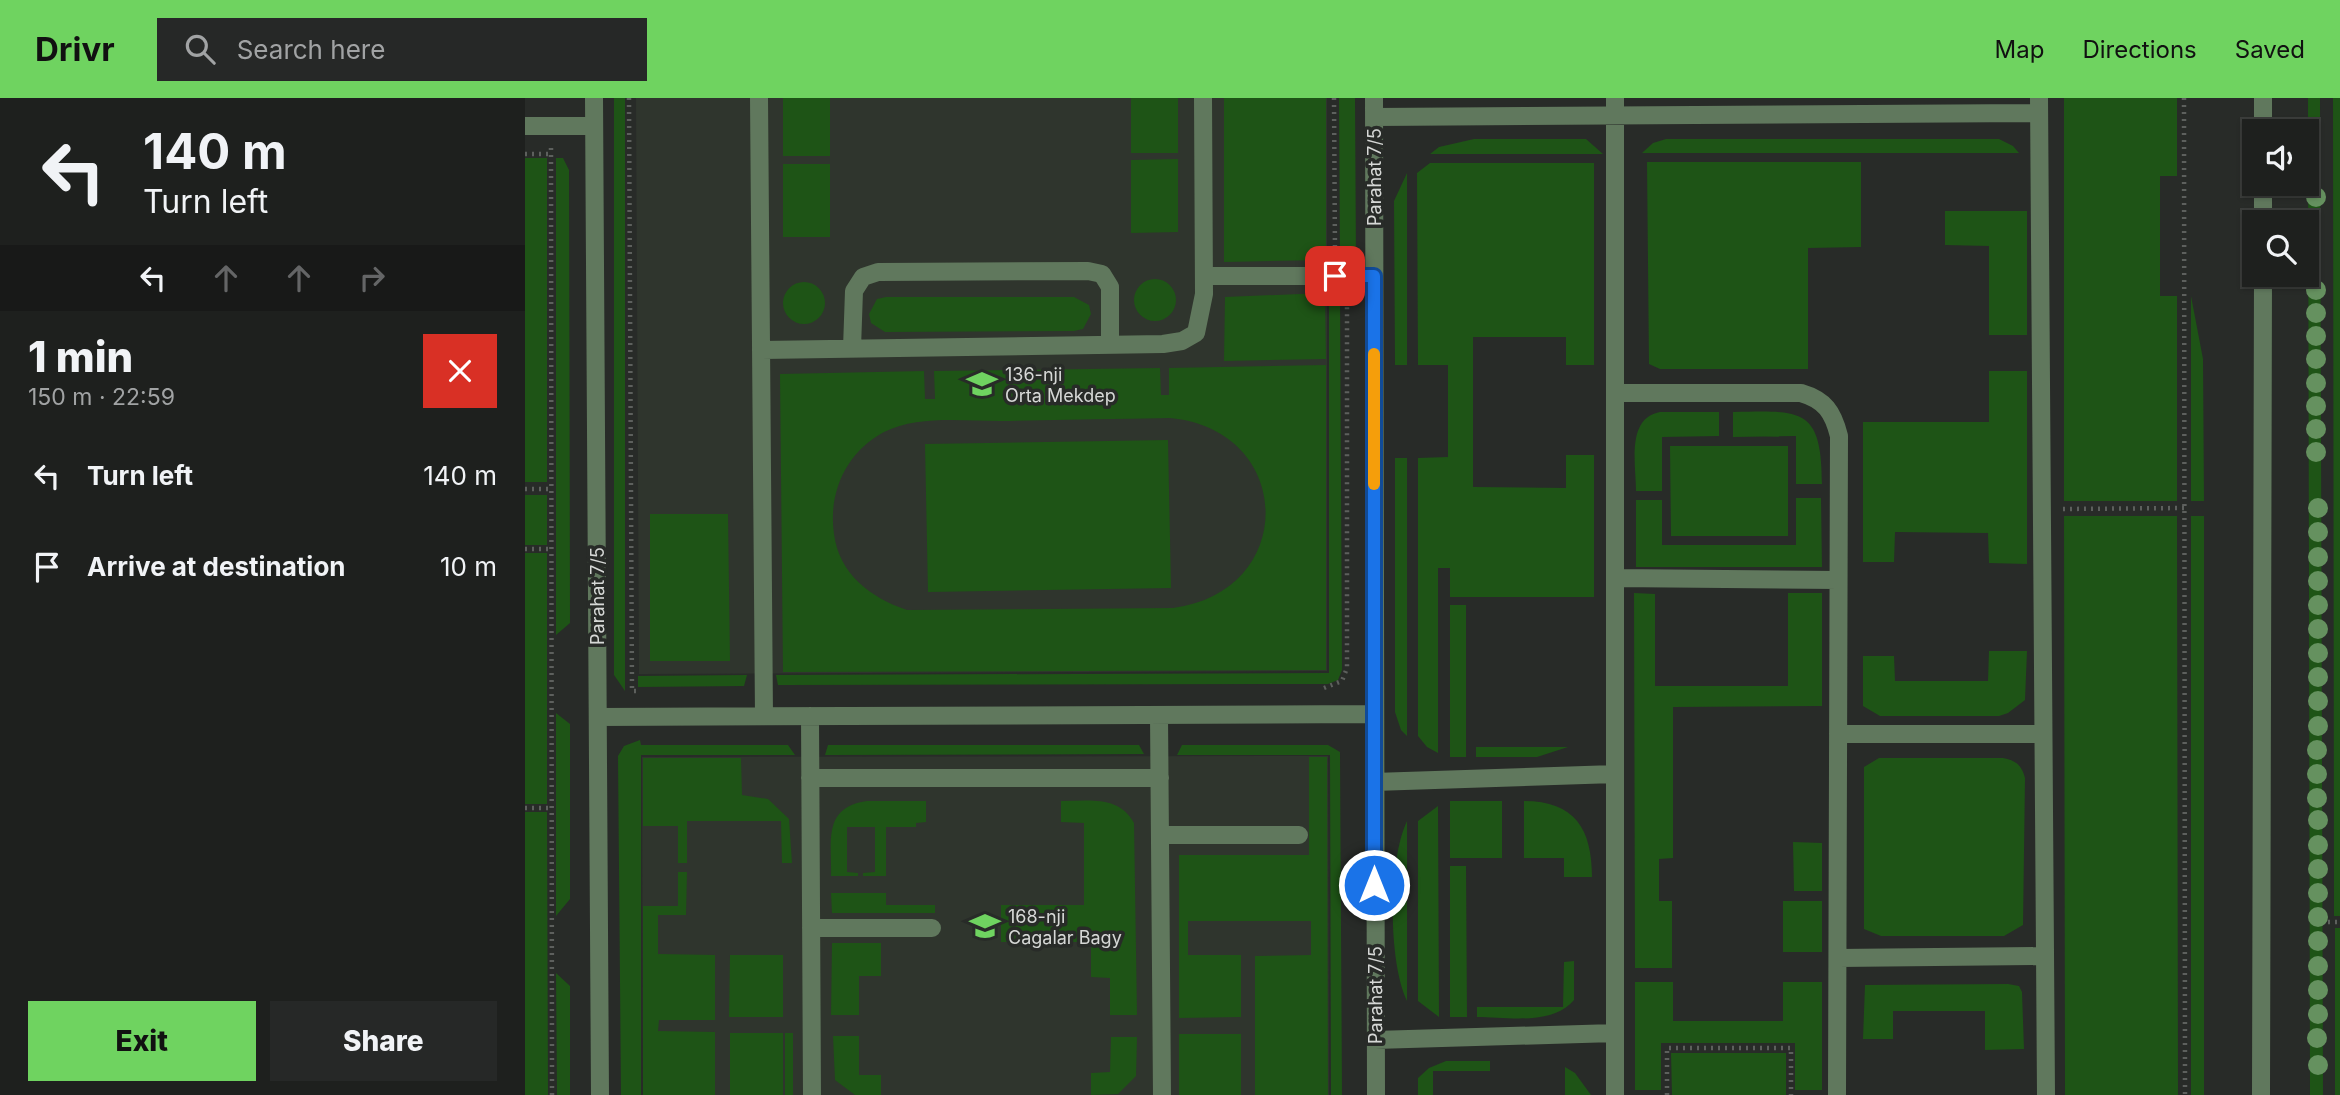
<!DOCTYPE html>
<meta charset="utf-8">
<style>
:root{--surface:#1e201e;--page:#262827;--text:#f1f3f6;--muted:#a1a3a4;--line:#3c3e3c;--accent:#6fd360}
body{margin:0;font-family:Inter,sans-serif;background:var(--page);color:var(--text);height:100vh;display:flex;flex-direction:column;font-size:26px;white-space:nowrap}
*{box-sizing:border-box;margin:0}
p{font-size:23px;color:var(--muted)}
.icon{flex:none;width:38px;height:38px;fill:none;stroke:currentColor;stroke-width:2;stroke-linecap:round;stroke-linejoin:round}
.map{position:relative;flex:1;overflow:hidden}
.sheet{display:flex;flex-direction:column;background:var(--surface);width:525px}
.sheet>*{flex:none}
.guide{background:#1e201e;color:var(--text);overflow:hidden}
.tools{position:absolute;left:1717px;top:21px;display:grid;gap:14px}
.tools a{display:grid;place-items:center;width:77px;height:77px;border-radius:0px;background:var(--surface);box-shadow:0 2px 5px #0004,0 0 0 2px var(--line);font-size:35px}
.pin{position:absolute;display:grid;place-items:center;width:60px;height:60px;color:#fff;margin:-30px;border-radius:14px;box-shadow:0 4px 10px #0006}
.me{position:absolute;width:77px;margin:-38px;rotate:0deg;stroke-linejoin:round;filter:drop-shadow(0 0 5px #0008)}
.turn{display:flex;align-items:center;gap:24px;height:147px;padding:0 28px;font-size:32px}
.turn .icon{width:91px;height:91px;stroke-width:2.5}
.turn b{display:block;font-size:49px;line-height:60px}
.lanes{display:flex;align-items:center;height:66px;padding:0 28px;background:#0003;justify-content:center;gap:35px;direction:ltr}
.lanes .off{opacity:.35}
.round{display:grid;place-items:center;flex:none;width:74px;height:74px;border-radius:0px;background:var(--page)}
.head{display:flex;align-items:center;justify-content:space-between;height:119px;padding:0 28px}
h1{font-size:42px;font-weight:800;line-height:52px}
.action{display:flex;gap:14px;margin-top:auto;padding:14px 28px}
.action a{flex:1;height:80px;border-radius:0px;background:var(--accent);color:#111;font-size:28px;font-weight:800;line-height:80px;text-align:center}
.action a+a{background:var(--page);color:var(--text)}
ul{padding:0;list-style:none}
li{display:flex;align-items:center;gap:21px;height:91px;padding:0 28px}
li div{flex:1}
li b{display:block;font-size:26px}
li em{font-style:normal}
header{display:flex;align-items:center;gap:42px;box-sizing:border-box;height:98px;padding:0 35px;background:var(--accent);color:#111}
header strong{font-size:33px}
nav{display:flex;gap:38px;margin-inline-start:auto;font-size:24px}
.search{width:490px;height:63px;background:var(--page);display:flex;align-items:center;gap:18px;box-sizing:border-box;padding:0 24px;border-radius:0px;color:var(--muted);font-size:26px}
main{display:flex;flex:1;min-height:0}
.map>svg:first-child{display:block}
.built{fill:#2f352d}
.green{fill:#1e5416;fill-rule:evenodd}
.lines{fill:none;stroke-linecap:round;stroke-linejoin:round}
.path{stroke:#5d605d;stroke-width:4.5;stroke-dasharray:2 5;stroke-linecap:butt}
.minor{stroke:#60785d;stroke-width:18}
.tree{fill:#65915f}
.route-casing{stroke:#114b97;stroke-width:18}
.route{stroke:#1a73e8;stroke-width:12}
.slow{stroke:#f59e0b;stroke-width:12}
.labels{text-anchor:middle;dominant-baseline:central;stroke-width:7;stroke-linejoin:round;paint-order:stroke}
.street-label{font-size:18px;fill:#d6d8d6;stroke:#282b28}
.poi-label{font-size:18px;fill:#d6d8d6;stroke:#282b28;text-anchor:start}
</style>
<header>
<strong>Drivr</strong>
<div class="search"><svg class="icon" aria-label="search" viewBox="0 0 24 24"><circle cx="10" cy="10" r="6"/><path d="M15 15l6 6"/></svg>Search here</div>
<nav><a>Map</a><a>Directions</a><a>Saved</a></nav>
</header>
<main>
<section class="sheet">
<div class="guide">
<div class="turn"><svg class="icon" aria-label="left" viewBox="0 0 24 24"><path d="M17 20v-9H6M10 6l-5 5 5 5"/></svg><div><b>140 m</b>Turn left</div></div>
<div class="lanes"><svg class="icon" aria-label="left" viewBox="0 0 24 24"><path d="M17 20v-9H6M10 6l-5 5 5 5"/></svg><svg class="icon off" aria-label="ahead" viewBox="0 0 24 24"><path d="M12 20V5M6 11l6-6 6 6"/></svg><svg class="icon off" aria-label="ahead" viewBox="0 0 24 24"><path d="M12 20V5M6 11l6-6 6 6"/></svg><svg class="icon off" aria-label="right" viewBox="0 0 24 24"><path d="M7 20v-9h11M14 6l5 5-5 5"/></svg></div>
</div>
<div class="head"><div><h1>1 min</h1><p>150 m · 22:59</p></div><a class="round" style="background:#d93025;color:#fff"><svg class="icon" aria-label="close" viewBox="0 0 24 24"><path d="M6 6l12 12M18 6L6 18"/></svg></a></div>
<ul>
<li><svg class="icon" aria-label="left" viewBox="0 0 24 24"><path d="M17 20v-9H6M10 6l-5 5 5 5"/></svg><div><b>Turn left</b></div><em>140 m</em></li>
<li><svg class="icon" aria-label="arrive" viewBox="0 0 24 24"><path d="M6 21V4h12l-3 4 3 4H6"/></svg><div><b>Arrive at destination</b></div><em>10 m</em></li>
</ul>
<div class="action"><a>Exit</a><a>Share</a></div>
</section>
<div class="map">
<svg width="1815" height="997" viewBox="0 0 1815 997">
<rect width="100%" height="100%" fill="#282b28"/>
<path class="built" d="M 111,0 L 802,0 L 802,573 L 114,576 Z
M 803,658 L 804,997 L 118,997 L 117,659 Z"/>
<path class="green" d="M 89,0 L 100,0 L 100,593 L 89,577 Z
M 258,0 L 305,0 L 305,58 L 258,58 Z
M 606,0 L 653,0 L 653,55 L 606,55 Z
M 699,0 L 801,0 L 801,162 L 699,164 Z
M 814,0 L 830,0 L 831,162 L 815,162 Z
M 1539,0 L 1652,0 L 1652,78 L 1635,78 L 1635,198 L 1652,198 L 1652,403 L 1539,403 Z
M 1783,0 L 1795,0 L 1798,997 L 1785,997 Z
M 1808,0 L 1815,0 L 1815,818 L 1809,818 Z
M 949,41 L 1061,41 L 1078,56 L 905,56 L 914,49 Z
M 1141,41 L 1474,41 L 1488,48 L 1494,55 L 1117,55 L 1128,45 Z
M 0,60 L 22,60 L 22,384 L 0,384 Z
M 31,60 L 38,60 L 44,72 L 45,525 L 31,537 Z
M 653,61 L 653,134 L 606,135 L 606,62 Z
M 1122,64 L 1336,64 L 1336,149 L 1283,150 L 1283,271 L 1135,271 L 1124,266 Z
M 905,65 L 1069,65 L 1069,267 L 1041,267 L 1041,239 L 948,239 L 948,389 L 1041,390 L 1041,357 L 1069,357 L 1069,499 L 925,499 L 925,470 L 913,470 L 913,655 L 902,649 L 893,638 L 893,360 L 923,359 L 923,267 L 893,267 L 892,75 Z
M 258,66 L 305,66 L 305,139 L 258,139 Z
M 882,75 L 882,267 L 870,267 L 869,103 Z
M 1420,113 L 1502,113 L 1502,237 L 1464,237 L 1464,148 L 1420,147 Z
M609 202a21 21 0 1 1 42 0a21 21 0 1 1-42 0Z
M258 205a21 21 0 1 1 42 0a21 21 0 1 1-42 0Z
M 804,190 L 815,190 L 817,572 L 813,582 L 803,586 L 253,587 L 251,577 L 804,575 Z
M 800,195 L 801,261 L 699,263 L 700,199 Z
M 1666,198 L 1678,261 L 1679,403 L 1666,403 Z
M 361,199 L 549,199 L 564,207 L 566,216 L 558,231 L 549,233 L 360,234 L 346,225 L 344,216 L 352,201 Z
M 801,267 L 801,572 L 258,574 L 255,276 L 399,273 L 400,301 L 410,301 L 409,273 L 635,270 L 636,297 L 644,297 L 644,270 ZM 645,320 C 771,332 773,494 648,510 L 382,512 C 346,500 314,476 309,436 C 303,395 321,354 359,334 C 393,317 438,323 475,323 C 531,322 588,321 645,320 Z
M 1464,273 L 1502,273 L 1502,466 L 1464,465 L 1463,435 L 1370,434 L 1369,464 L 1338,464 L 1338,324 L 1464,324 Z
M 1135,314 L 1194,314 L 1194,338 L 1137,339 L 1137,393 L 1111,393 C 1111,367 1101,320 1135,314 Z
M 1208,314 C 1275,313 1297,308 1297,386 L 1271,386 L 1271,338 L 1208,339 Z
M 643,342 L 646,490 L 403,494 L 400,346 Z
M 1145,348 L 1263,348 L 1263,438 L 1146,438 Z
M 870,360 L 882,360 L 882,638 L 876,632 L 870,614 Z
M 0,397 L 22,397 L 22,447 L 0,447 Z
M 1271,400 L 1296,400 L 1297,469 L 1111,469 L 1111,402 L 1137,402 L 1137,447 L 1271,447 Z
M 125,416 L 203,416 L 205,563 L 125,563 Z
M 1539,418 L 1652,418 L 1653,997 L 1540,997 Z
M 1666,418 L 1679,418 L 1679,997 L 1666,997 Z
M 0,455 L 22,455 L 22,706 L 0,706 Z
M 1109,495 L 1130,496 L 1130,588 L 1263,588 L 1263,495 L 1297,495 L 1297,608 L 1148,609 L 1148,760 L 1134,761 L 1134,803 L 1147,803 L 1147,870 L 1110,870 Z
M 925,507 L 941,507 L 941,659 L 925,659 Z
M 1464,553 L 1502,553 L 1500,602 L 1483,615 L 1474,618 L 1355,618 L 1338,608 L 1338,558 L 1369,558 L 1370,583 L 1463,583 Z
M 222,577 L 219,588 L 113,589 L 113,578 Z
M 31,615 L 45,626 L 45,801 L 31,818 Z
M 115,642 L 116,647 L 263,647 L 270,657 L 116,657 L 116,997 L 96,997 L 93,658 L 99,648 Z
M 303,647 L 614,647 L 619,656 L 300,657 Z
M 657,647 L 803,647 L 815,654 L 817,997 L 806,997 L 805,657 L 652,657 Z
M 951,649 L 1043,649 L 1012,659 L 951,659 Z
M 784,659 L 802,659 L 803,997 L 730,997 L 730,858 L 786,857 L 786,823 L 663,823 L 663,857 L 716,857 L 716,919 L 654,920 L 654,757 L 784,757 Z
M 118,660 L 216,660 L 217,697 L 243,701 L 264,721 L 267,765 L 257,765 L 256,723 L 162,723 L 162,765 L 153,765 L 153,728 L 118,728 Z
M 1354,660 L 1478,660 C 1491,662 1497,668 1500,680 L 1498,827 L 1479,838 L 1356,838 L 1339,831 L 1339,669 Z
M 342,703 L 401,703 L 401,724 L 391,725 L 391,729 L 361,729 L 361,778 L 338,778 L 338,775 L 350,774 L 350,729 L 322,729 L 322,774 L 333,775 L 333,778 L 306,778 C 307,744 297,709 342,703 Z
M 536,703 C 564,703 594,697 609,725 L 612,917 L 585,917 L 585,880 L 566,879 L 566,844 L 476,844 L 476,807 L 559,807 L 559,725 L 536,724 Z
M 925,703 L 977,703 L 977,760 L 925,760 Z
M 999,703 C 1050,703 1067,731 1067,779 L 1039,779 L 1039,760 L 999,760 Z
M 913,708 L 914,919 L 893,903 L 893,723 Z
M 0,714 L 22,714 L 23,997 L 0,997 Z
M 882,723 L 882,903 C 863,863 863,763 882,723 Z
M 1268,744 L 1297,745 L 1297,793 L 1269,793 Z
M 925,768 L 941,768 L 942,919 L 925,919 Z
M 153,774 L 162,774 L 161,817 L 133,817 L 133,856 L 190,857 L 190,922 L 134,922 L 133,933 L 190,934 L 190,997 L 118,997 L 118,808 L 153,808 Z
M 306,795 L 361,795 L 361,807 L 410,807 L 410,815 L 307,815 Z
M 1258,803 L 1297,803 L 1297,854 L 1258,854 Z
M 1810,830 L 1815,830 L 1815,997 L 1810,997 Z
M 307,845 L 356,845 L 356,878 L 334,878 L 334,917 L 306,917 Z
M 205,857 L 258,857 L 258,919 L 204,919 Z
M 1049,863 L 1049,902 C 1027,928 982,919 952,919 L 952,909 L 1038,909 L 1039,864 Z
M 31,875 L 45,888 L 45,997 L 32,997 Z
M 1110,884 L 1148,884 L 1148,923 L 1258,923 L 1258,884 L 1297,884 L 1297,992 L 1270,992 L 1270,945 L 1136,945 L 1136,992 L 1110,992 Z
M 1483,886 L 1494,888 L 1497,894 L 1499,951 L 1460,952 L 1460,913 L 1368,913 L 1368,941 L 1338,941 L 1340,887 Z
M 205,935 L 258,935 L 258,997 L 205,997 Z
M 260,935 L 268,935 L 268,997 L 260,997 Z
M 654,936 L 716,936 L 716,997 L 654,997 Z
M 308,938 L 334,938 L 334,977 L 356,977 L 356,997 L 330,997 L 310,982 Z
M 586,939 L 612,939 L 611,978 L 593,996 L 566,997 L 566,975 L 585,974 Z
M 1146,955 L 1261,955 L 1261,997 L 1147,997 Z
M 921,963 L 965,963 L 965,973 L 908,973 L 908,997 L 893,997 L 893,980 L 904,970 Z
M 1040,969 L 1050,975 L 1066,997 L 1040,997 Z"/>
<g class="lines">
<path class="path" d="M 104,0 L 107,593 L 111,593
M 809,0 L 810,156
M 1659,0 L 1660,997
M 26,50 L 27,997
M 0,56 L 26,56
M 0,391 L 27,391
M 1538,411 L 1659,410
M 0,451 L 27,451
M 799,590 L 817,583 L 822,570 L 822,200
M 0,710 L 27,710
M 1803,824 L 1815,824
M 1142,997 L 1142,950 L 1266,950 L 1266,997"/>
<path class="minor" d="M 69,0 L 75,997
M 234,0 L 239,618
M 849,0 L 851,997
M 1514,0 L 1521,997
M 849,19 L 1514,15
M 0,28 L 69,28
M 1738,33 L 1738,0
M 1738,124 L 1738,86
M 679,178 L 849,178
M 327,250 L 329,193 L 338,179 L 353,174 L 563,173 L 577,176 L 585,189 L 585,247
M 236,252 L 638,246 L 657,243 L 671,235 L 679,196 L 678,0
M 1090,295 L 1276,295 C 1300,302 1308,314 1314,338 L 1312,997
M 1090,480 L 1313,482
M 634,617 L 637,997
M 285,618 L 287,997
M 73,619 L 849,616
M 1313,636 L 1518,636
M 285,680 L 635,680
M 849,684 L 1090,676
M 635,737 L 774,737
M 286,830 L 407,830
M 1313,860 L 1520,858
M 850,942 L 1090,935
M 1090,997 L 1090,0
M 1736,997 L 1738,177"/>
</g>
<g class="tree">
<circle cx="1791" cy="99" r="10"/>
<circle cx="1791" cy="192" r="10"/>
<circle cx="1791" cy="215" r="10"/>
<circle cx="1791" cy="238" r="10"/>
<circle cx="1791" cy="261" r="10"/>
<circle cx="1791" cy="285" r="10"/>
<circle cx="1791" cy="308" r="10"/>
<circle cx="1791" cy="331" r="10"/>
<circle cx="1791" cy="354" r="10"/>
<circle cx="1793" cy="410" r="10"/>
<circle cx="1793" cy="434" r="10"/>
<circle cx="1793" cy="459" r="10"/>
<circle cx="1793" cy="483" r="10"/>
<circle cx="1793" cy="507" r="10"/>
<circle cx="1793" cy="531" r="10"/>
<circle cx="1793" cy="555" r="10"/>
<circle cx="1793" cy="579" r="10"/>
<circle cx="1793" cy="603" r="10"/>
<circle cx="1793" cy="628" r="10"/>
<circle cx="1792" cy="652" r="10"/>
<circle cx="1792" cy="676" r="10"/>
<circle cx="1792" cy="700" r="10"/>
<circle cx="1793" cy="722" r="10"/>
<circle cx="1793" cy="747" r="10"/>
<circle cx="1793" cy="771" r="10"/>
<circle cx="1793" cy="795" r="10"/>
<circle cx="1793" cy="819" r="10"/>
<circle cx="1793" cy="843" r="10"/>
<circle cx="1793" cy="868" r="10"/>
<circle cx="1793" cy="892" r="10"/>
<circle cx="1793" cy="916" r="10"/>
<circle cx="1792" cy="940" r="10"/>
<circle cx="1793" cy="967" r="10"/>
</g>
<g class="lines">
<g class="route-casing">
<path id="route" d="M 810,178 L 849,178 L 849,787"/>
</g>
<use href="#route" class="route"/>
<path class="slow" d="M 849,256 L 849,386"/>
</g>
<defs>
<g id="school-bare" transform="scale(2.415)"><path d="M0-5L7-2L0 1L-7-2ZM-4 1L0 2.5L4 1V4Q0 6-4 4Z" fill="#6fd360" stroke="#282b28" stroke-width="2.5" paint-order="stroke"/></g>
</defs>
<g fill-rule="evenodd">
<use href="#school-bare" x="457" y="286"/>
<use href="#school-bare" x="460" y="828"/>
</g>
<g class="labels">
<g class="street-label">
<text transform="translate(849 79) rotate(-90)">Parahat 7/5</text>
<text transform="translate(72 498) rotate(-90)">Parahat 7/5</text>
<text transform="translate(850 897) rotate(-90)">Parahat 7/5</text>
</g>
<g class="poi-label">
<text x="480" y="276">136-nji<tspan x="480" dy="21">Orta Mekdep</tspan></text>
<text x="483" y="818">168-nji<tspan x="483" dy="21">Cagalar Bagy</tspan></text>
</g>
</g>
</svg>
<div class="tools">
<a><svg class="icon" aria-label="sound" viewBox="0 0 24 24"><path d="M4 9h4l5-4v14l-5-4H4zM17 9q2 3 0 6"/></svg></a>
<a><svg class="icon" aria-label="search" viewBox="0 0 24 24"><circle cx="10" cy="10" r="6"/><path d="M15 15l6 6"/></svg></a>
</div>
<div class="pin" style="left:810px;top:178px;background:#d93025"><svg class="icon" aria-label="arrive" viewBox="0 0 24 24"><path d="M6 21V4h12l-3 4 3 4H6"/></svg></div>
<svg class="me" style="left:849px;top:787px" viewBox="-20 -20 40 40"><circle r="17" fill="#1a73e8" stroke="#fff" stroke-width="3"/><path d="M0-11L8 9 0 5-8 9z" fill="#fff"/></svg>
</div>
</main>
